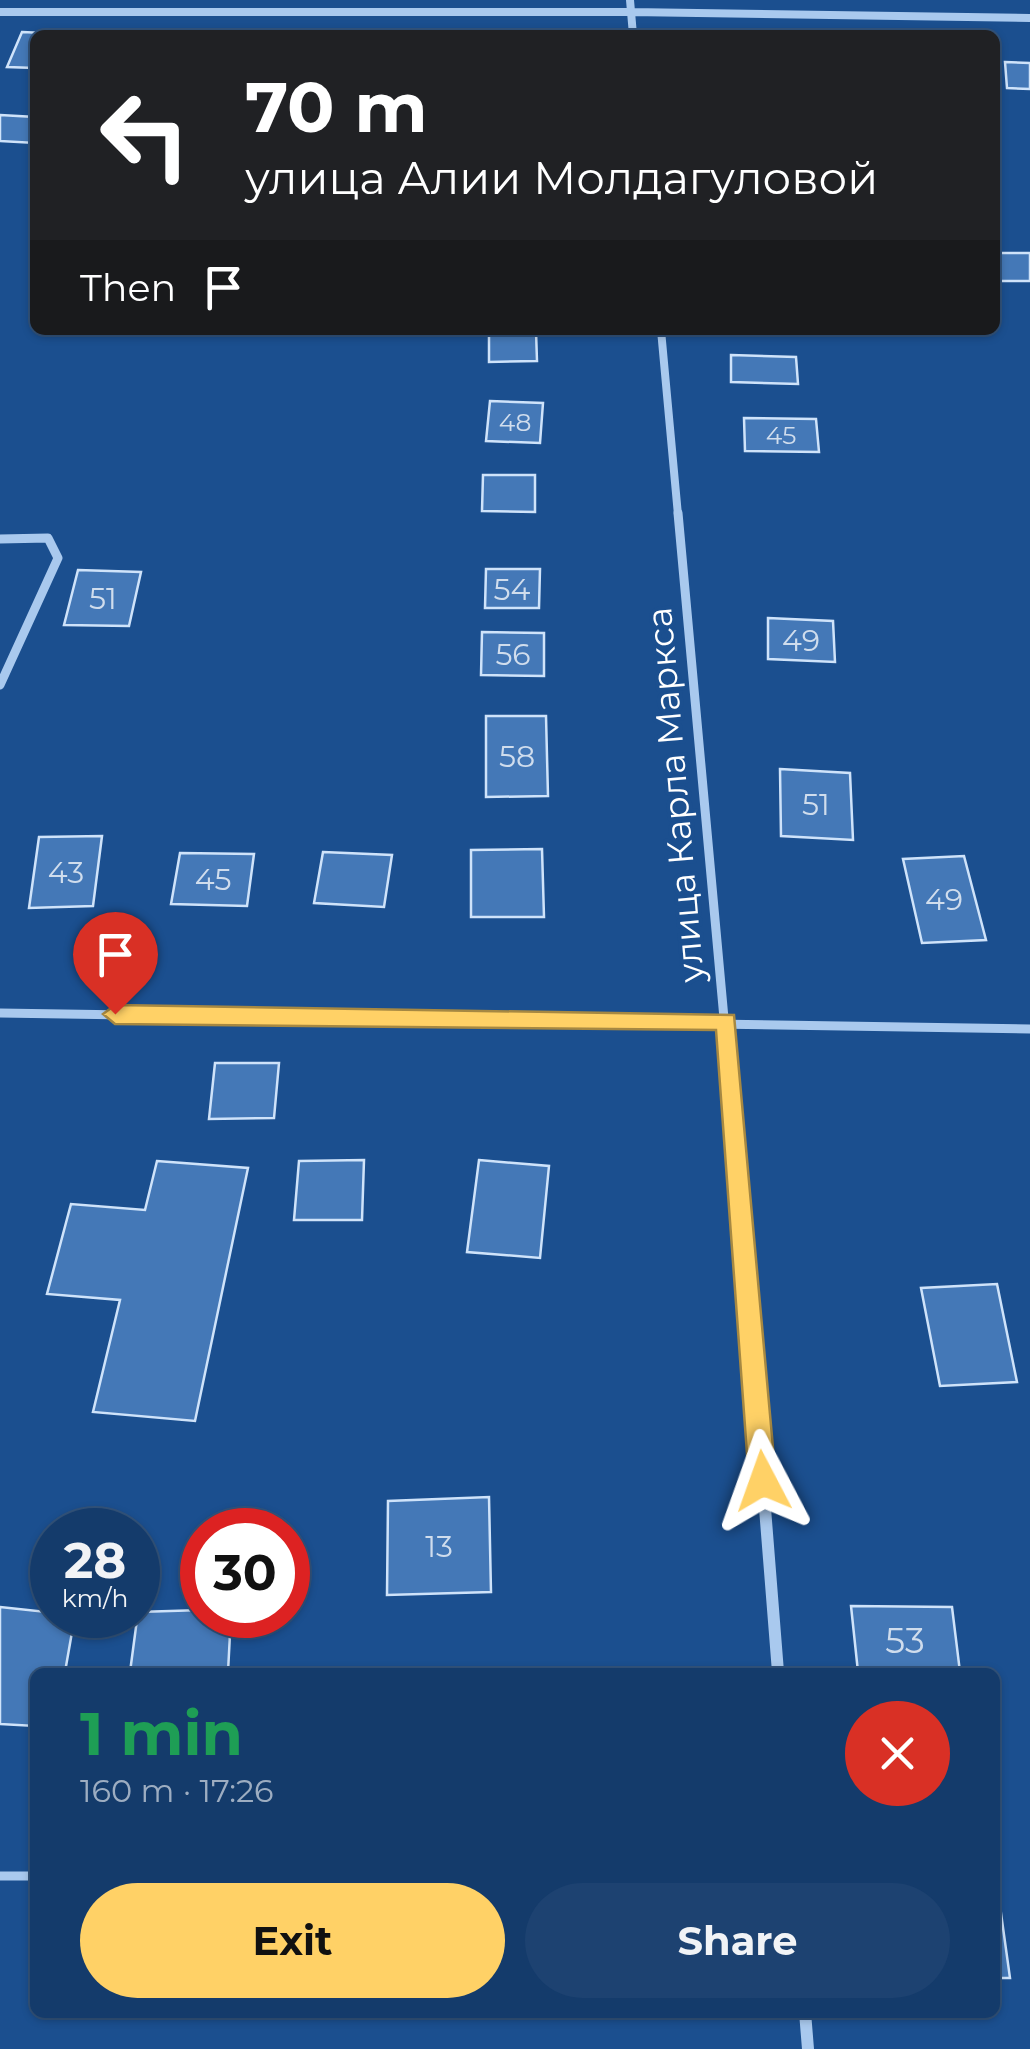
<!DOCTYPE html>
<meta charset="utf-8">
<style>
:root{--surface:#143b6b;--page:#1d4271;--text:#f1f3f6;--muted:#9dadc1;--line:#33557e;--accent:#ffd166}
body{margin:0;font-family:Montserrat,sans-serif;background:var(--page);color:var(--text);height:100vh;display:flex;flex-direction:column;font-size:38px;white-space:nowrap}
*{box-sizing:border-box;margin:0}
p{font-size:32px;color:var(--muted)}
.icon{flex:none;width:55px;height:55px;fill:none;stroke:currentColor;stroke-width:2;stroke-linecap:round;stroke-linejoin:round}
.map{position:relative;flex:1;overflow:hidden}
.details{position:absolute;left:30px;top:1668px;width:970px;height:350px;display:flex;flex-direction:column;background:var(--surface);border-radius:15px;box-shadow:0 2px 8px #0004,0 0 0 2px var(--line)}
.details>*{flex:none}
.top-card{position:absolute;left:30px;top:30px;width:970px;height:305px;border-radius:15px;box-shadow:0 2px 8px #0004,0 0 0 2px var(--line);background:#202124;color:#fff;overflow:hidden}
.speed{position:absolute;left:30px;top:1508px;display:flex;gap:20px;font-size:50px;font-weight:700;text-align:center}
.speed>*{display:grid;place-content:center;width:130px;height:130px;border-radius:50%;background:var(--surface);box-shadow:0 2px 8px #0004,0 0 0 2px var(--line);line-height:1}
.speed small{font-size:25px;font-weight:400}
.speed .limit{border:15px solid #d22;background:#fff;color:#111}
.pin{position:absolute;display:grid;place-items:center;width:85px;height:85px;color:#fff;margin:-102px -42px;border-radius:50% 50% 50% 0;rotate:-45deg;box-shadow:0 0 10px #0007}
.pin .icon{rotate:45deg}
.me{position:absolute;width:110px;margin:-55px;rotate:356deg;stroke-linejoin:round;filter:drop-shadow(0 0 8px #0008)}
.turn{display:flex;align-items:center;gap:35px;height:210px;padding:0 50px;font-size:45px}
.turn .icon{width:130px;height:130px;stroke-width:2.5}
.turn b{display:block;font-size:70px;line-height:85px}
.then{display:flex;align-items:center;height:95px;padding:0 50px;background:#0003;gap:20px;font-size:38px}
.round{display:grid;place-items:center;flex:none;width:105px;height:105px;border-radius:52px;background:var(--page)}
.overview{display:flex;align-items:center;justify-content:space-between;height:170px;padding:0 50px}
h1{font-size:60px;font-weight:700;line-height:75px;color:#1e9e55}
.button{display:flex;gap:20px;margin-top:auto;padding:20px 50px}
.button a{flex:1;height:115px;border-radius:60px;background:var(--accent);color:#111;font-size:40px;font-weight:700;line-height:115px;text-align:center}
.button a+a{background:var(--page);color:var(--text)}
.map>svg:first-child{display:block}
.building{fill:#4478b7;stroke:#cfe3fa;stroke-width:2.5}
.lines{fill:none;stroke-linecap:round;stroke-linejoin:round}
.lane{stroke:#a9c9ee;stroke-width:9}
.street-far2{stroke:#a9c9ee;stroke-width:8}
.street-far1{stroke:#a9c9ee;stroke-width:9}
.street{stroke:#a9c9ee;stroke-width:12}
.route{fill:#ffd166;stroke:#a68842;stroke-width:2.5}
.labels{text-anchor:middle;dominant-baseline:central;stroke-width:8;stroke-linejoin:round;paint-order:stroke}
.far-number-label{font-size:25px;fill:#d0dded}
.number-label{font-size:30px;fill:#d0dded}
.street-label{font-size:35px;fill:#fff;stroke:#1b4f8f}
.near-number-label{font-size:35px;fill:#d0dded}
</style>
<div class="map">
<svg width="1030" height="2049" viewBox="0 0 1030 2049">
<rect width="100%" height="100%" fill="#1b4f8f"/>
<path class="building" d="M 22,32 L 88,35 L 35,35 L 35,68 L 7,67 Z
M 1005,62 L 1030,63 L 1030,89 L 1007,88 Z
M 0,115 L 35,117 L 35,143 L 0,141 Z
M 995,253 L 1030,253 L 1030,281 L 998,281 Z
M 489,331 L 536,331 L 537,361 L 489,362 Z
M 731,355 L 796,357 L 798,384 L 731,382 Z
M 490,401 L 543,403 L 540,443 L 486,441 Z
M 744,418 L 816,419 L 819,452 L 745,451 Z
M 483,475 L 535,475 L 535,512 L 482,511 Z
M 486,569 L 540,569 L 539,608 L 485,608 Z
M 78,570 L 141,572 L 129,626 L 64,625 Z
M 768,618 L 833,621 L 835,662 L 768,659 Z
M 482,632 L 544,633 L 544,676 L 481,675 Z
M 486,716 L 546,716 L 548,796 L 486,797 Z
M 780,769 L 850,773 L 853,840 L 781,836 Z
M 102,836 L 93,906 L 29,908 L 39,837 Z
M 542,849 L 544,917 L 471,917 L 471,850 Z
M 323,852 L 392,855 L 384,907 L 314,903 Z
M 180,853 L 254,854 L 247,906 L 171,904 Z
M 964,856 L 986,940 L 922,943 L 903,859 Z
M 215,1063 L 279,1063 L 274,1118 L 209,1119 Z
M 364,1160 L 362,1220 L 294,1220 L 299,1161 Z
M 479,1160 L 549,1166 L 540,1258 L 467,1252 Z
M 157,1161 L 248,1168 L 195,1421 L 93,1412 L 120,1300 L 47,1294 L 71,1204 L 145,1210 Z
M 997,1284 L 1017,1382 L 940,1386 L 921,1288 Z
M 489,1497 L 491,1592 L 387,1595 L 388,1501 Z
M 851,1606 L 952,1607 L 960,1672 L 858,1672 Z
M 0,1607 L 75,1615 L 65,1672 L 35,1672 L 35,1726 L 0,1724 Z
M 202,1610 L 202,1615 L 231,1615 L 228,1672 L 130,1672 L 138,1612 Z
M 995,1870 L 1010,1978 L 995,1978 Z"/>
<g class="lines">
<path class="lane" d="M 0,1876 L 35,1876"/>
<path class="street-far2" d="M 630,0 L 633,35
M 0,12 L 631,12 L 1030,18
M 661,330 L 678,515"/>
<path class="street-far1" d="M 678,513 L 739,1183
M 0,539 L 48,538 L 58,558 L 0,685
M 0,1013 L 1030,1029"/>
<path class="street" d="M 739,1181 L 778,1672
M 805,2012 L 808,2049"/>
</g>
<path class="route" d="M 115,1005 L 734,1015 L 776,1481 L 772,1489 L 763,1493 L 753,1489 L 749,1481 L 716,1030 L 115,1024 L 103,1014 Z"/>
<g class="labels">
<g class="far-number-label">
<text x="515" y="422">48</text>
<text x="781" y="435">45</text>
</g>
<g class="number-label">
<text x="512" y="589">54</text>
<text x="103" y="598">51</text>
<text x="801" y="640">49</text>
<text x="513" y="654">56</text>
<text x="517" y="756">58</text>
<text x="816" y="804">51</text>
<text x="66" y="872">43</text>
<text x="213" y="879">45</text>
<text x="944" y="899">49</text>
<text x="439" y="1546">13</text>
</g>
<g class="street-label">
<text transform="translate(675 795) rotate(-95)">улица Карла Маркса</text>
</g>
<g class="near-number-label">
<text x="905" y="1640">53</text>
</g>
</g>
</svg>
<div class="speed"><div>28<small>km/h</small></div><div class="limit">30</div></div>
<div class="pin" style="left:115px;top:1014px;background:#d93025"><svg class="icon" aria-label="arrive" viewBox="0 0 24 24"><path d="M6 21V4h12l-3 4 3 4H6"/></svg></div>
<svg class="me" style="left:763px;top:1481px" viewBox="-20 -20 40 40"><path d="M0-17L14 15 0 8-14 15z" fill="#ffd166" stroke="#fff" stroke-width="4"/></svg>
<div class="top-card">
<div class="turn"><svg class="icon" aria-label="left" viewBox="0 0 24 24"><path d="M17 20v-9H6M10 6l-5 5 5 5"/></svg><div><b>70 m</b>улица Алии Молдагуловой</div></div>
<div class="then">Then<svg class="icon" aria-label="arrive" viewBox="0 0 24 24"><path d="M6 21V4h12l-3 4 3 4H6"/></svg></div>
</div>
<section class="details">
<div class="overview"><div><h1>1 min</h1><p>160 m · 17:26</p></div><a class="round" style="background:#d93025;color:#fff"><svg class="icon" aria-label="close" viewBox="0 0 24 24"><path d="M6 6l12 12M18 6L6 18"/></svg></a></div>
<div class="button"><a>Exit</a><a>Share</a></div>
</section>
</div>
